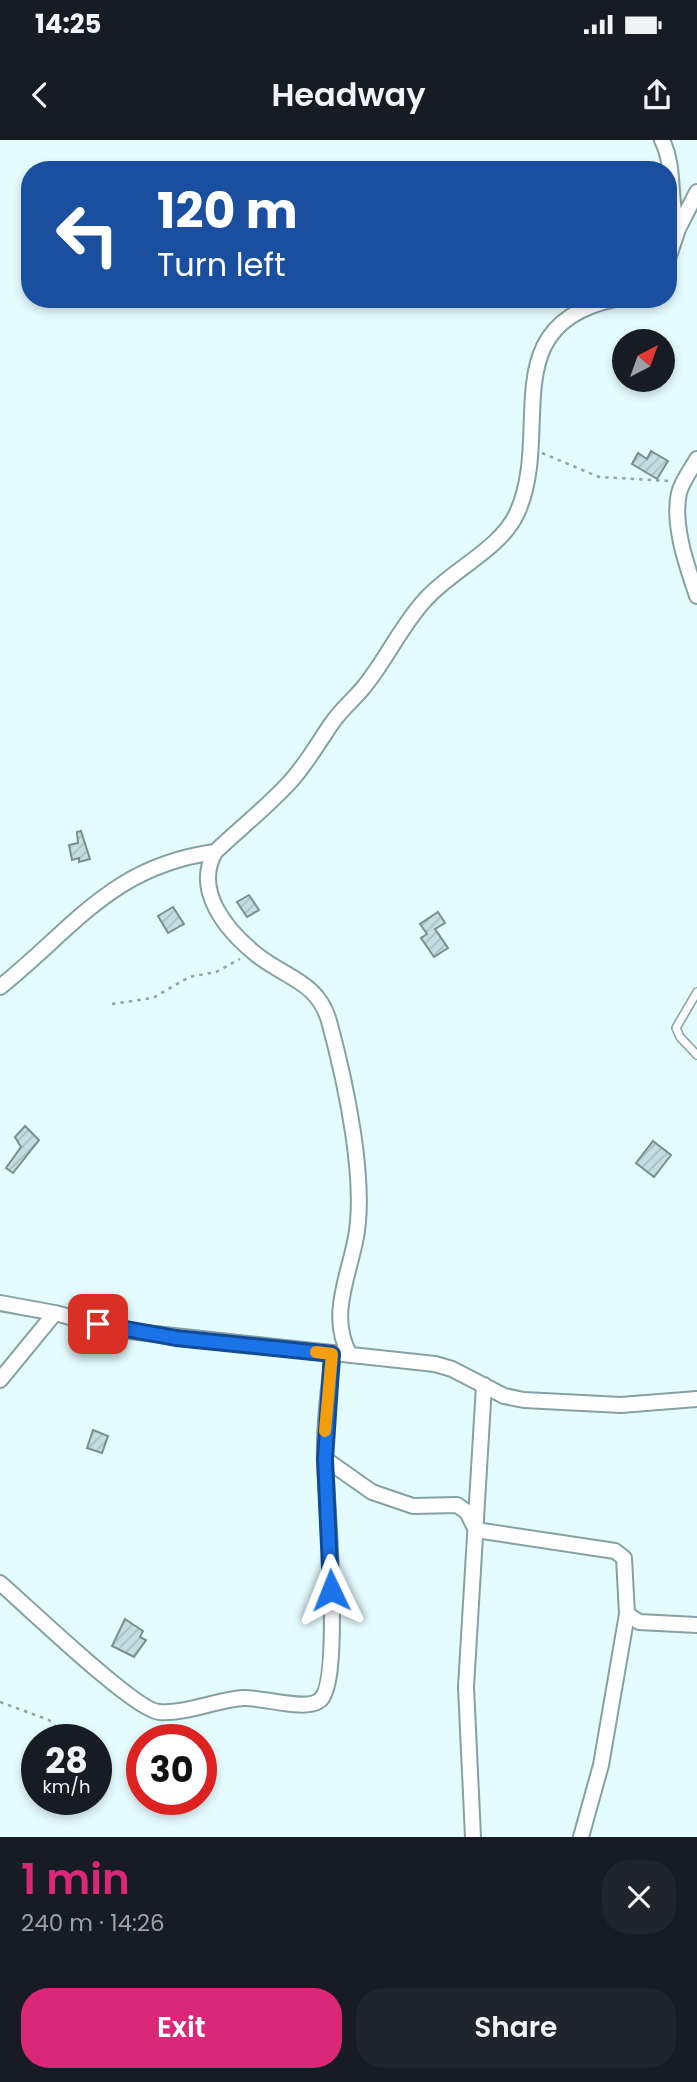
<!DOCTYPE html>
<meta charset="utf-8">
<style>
:root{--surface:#171b24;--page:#20242c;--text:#f1f3f6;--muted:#9ea1a6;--accent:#db2777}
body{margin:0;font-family:Poppins,sans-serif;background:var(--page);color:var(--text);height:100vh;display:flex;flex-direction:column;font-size:26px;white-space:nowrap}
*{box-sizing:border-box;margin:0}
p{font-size:23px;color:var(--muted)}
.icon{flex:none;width:38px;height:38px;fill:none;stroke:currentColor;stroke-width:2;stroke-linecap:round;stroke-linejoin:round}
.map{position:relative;height:1697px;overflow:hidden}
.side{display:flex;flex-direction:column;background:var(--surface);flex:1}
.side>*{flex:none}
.hud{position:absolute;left:21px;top:21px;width:656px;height:147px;border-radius:28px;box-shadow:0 4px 10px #0003;background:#1a4fa0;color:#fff;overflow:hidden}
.needle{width:46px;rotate:41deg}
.fabs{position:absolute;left:612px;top:189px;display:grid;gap:14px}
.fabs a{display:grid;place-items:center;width:63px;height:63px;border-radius:50%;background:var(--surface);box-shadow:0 4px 10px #0003;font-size:35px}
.speed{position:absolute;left:21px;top:1584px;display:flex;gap:14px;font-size:35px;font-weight:700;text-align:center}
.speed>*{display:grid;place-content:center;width:91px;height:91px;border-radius:50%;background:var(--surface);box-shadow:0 4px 10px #0003;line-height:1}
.speed small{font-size:18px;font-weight:400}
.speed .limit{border:10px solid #d22;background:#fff;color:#111}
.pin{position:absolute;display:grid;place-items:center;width:60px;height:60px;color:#fff;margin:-30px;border-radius:14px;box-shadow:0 4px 10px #0006}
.me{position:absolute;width:77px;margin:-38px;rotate:358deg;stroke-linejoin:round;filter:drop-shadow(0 0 5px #0008)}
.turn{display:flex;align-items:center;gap:24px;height:147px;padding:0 21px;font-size:32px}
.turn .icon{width:91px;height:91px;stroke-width:2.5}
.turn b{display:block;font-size:49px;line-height:60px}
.round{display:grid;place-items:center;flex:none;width:74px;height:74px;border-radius:28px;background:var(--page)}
.head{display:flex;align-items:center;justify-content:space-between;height:119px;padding:0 21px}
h1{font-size:42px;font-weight:600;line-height:52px;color:var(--accent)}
.primary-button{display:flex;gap:14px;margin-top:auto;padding:14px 21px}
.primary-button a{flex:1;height:80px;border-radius:28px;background:var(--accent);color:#fff;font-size:28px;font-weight:600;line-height:80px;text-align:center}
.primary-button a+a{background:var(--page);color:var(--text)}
.status{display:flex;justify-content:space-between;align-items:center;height:49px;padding:0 35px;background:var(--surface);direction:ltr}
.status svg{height:19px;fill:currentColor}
header{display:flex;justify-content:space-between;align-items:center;height:91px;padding:0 21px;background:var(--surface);font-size:32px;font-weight:600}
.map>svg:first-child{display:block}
.building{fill:url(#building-hatch);stroke:#759093;stroke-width:2}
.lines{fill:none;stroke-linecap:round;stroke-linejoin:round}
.lane-casing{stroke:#86a1a4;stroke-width:10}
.street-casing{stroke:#86a1a4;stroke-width:18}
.path{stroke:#91a3a5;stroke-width:2.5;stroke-dasharray:3.5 5;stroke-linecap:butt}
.lane{stroke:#fff;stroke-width:7}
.street{stroke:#fff;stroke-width:14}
.route-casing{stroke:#114b97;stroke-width:18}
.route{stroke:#1a73e8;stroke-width:12}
.slow{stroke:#f59e0b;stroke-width:12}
</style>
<div class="status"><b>14:25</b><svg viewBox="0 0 49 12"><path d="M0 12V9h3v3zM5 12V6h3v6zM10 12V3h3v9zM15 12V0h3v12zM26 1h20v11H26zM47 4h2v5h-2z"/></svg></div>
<header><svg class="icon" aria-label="back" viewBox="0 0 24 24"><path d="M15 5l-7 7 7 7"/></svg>Headway<svg class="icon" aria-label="share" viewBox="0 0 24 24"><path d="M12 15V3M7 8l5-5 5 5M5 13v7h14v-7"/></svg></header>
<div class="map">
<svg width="697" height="1697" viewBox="0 0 697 1697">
<defs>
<pattern id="building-hatch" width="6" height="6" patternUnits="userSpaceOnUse" patternTransform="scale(1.75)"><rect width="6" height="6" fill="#c2dee2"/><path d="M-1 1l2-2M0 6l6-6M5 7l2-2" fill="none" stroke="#a7bfc2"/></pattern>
</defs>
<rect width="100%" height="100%" fill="#e5fcff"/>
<path class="building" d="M 651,311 L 668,321 L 657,339 L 632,324 L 638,313 L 647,319 Z
M 81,691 L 90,719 L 79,722 L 79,718 L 72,720 L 69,705 L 78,703 L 77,692 Z
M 249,755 L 259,770 L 247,777 L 237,762 Z
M 173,767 L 184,784 L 168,793 L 158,776 Z
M 438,772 L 445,783 L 435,789 L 448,808 L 434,817 L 421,798 L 427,794 L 420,784 Z
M 25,986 L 39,1000 L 13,1033 L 6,1028 L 21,1007 L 15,997 Z
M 653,1001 L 671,1015 L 654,1037 L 636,1023 Z
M 93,1290 L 108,1296 L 102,1313 L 87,1308 Z
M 125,1479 L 143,1491 L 140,1497 L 146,1500 L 134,1517 L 112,1506 Z"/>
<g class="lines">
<g class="lane-casing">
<path id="lane" d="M 697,852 L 676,888 L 680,897 L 697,915"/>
</g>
<g class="street-casing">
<path id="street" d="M 662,0 C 676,28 668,60 678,89
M 668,119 L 678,89 L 697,52
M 697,319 C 691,330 682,341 679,353 C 672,385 687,426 697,456
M 0,847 C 75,787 112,726 215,712
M 0,1163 L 55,1173 L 119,1190 L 435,1224 L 452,1229 L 504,1256 L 524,1260 L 621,1265 L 697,1259
M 350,1215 C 329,1179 347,1140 355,1102 C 368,1043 345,940 329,881 C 318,842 286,838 257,815 C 227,791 193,751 215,712 C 239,689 266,668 289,643 C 306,625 318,603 332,583 C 342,568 357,557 367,543 C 388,516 402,485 425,460 C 451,430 500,410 517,373 C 554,292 492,184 616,159
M 0,1240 L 55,1173
M 325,1319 L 372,1352 L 413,1366 L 457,1365 L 467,1372 L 476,1390 L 615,1411 L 624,1418 L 627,1474 L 639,1482 L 697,1485
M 0,1443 C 26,1465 135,1571 159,1572 C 187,1574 215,1560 243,1558 C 262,1557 307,1572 320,1560 C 343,1541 326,1357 325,1319 C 324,1284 329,1249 333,1214
M 473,1697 L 466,1547 L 484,1245
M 581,1697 L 601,1625 L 627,1474"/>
</g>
<path class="path" d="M 542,313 L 599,337 L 670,341
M 112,864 L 153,858 L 189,837 L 216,832 L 240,819
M 0,1562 L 49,1580 L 69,1600
M 96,1626 L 105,1635"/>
<use href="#lane" class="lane"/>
<use href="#street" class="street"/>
</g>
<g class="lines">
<g class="route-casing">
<path id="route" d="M 98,1184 L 176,1198 L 332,1214 L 325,1319 L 331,1450"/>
</g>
<use href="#route" class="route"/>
<path class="slow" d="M 316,1212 L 332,1214 L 325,1291"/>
</g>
</svg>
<div class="fabs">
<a><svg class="needle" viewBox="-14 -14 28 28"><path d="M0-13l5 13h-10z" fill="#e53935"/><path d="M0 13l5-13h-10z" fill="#9ea1a6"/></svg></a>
</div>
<div class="speed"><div>28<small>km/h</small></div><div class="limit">30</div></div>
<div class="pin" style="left:98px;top:1184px;background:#d93025"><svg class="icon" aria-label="arrive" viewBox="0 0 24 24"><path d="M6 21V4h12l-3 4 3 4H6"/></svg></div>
<svg class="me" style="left:331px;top:1450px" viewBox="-20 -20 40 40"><path d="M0-17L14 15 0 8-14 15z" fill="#1a73e8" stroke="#fff" stroke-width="4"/></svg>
<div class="hud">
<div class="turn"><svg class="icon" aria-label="left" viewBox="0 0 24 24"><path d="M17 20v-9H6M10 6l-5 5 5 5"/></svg><div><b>120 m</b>Turn left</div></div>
</div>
</div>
<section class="side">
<div class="head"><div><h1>1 min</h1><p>240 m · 14:26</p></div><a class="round"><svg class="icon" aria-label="close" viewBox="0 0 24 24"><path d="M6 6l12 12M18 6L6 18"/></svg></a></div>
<div class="primary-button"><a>Exit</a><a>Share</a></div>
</section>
